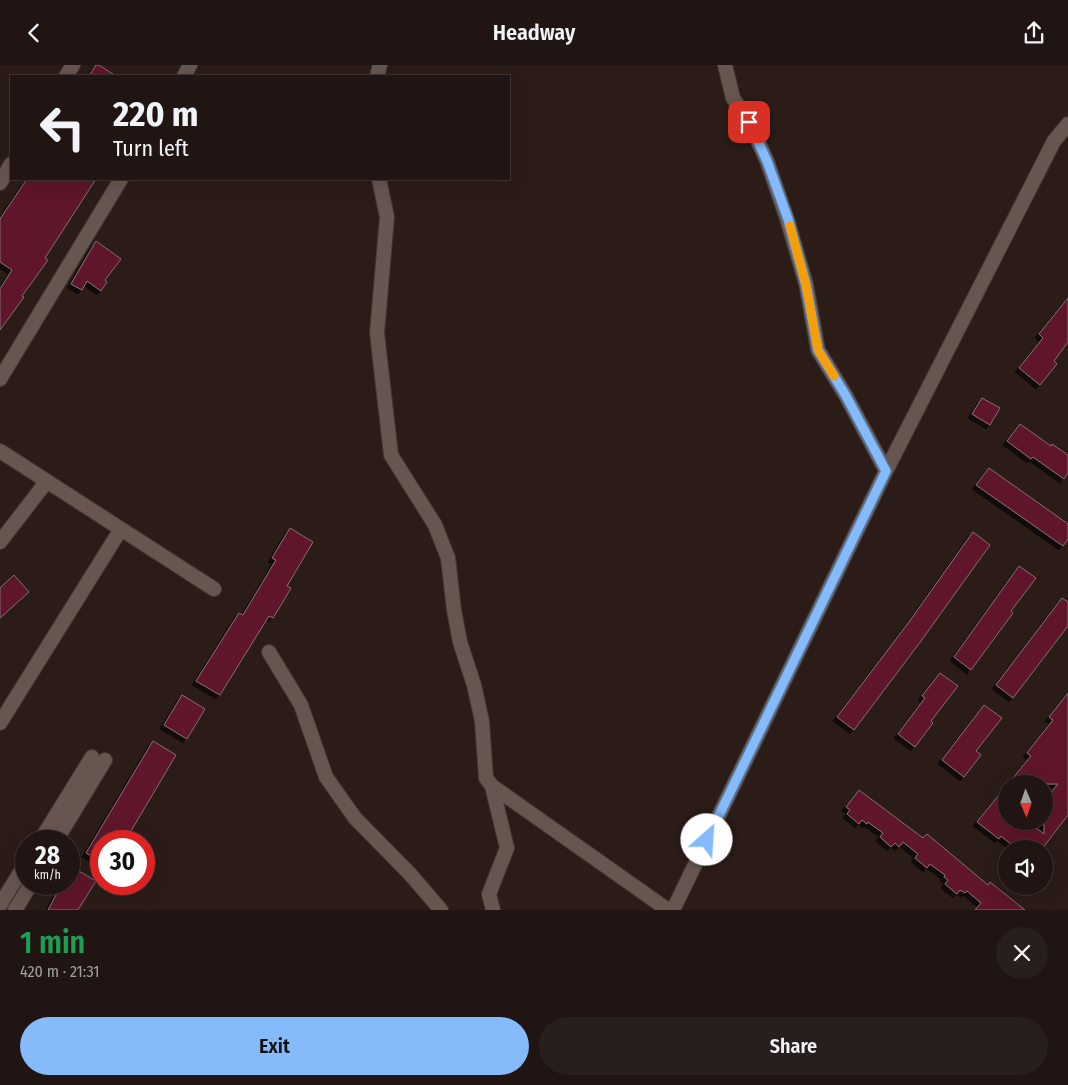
<!DOCTYPE html>
<meta charset="utf-8">
<style>
:root{--surface:#201512;--page:#281e1b;--text:#f1f3f6;--muted:#a29f9f;--line:#3d3432;--accent:#86bbfb}
body{margin:0;font-family:"Fira Sans Condensed",sans-serif;background:var(--page);color:var(--text);height:100vh;display:flex;flex-direction:column;font-size:19px;white-space:nowrap}
*{box-sizing:border-box;margin:0}
p{font-size:16px;color:var(--muted)}
.icon{flex:none;width:28px;height:28px;fill:none;stroke:currentColor;stroke-width:2;stroke-linecap:round;stroke-linejoin:round}
.map{position:relative;height:845px;overflow:hidden}
.side{display:flex;flex-direction:column;background:var(--surface);flex:1}
.side>*{flex:none}
.guide{position:absolute;left:10px;top:10px;width:500px;height:105px;border-radius:0px;box-shadow:0 5px 20px #0002,0 0 0 1px var(--line);background:#201512;color:var(--text);overflow:hidden}
.needle{width:32px;rotate:178deg}
.controls{position:absolute;left:998px;top:710px;display:grid;gap:10px}
.controls a{display:grid;place-items:center;width:55px;height:55px;border-radius:50%;background:var(--surface);box-shadow:0 5px 20px #0002,0 0 0 1px var(--line);font-size:25px}
.speed{position:absolute;left:15px;top:765px;display:flex;gap:10px;font-size:25px;font-weight:700;text-align:center}
.speed>*{display:grid;place-content:center;width:65px;height:65px;border-radius:50%;background:var(--surface);box-shadow:0 5px 20px #0002,0 0 0 1px var(--line);line-height:1}
.speed small{font-size:12px;font-weight:400}
.speed .limit{border:8px solid #d22;background:#fff;color:#111}
.pin{position:absolute;display:grid;place-items:center;width:42px;height:42px;color:#fff;margin:-21px;border-radius:10px;box-shadow:0 2px 8px #0006}
.me{position:absolute;width:55px;margin:-28px;rotate:26deg;stroke-linejoin:round;filter:drop-shadow(0 0 4px #0008)}
.turn{display:flex;align-items:center;gap:18px;height:105px;padding:0 20px;font-size:22px}
.turn .icon{width:65px;height:65px;stroke-width:2.5}
.turn b{display:block;font-size:35px;line-height:42px}
.round{display:grid;place-items:center;flex:none;width:52px;height:52px;border-radius:26px;background:var(--page)}
.summary{display:flex;align-items:center;justify-content:space-between;height:85px;padding:0 20px}
h1{font-size:30px;font-weight:600;line-height:38px;color:#1e9e55}
.button{display:flex;gap:10px;margin-top:auto;padding:10px 20px}
.button a{flex:1;height:58px;border-radius:30px;background:var(--accent);color:#111;font-size:20px;font-weight:600;line-height:58px;text-align:center}
.button a+a{background:var(--page);color:var(--text)}
header{display:flex;justify-content:space-between;align-items:center;height:65px;padding:0 20px;background:var(--surface);font-size:22px;font-weight:600}
.map>svg:first-child{display:block}
.building{fill:#5f162b;stroke:#826f72;filter:url(#shadow)}
.lines{fill:none;stroke-linecap:round;stroke-linejoin:round}
.minor-casing{stroke:#433734;stroke-width:16}
.minor{stroke:#675650;stroke-width:14}
.route-casing{stroke:#577aa3;stroke-width:12}
.route{stroke:#86bbfb;stroke-width:9}
.slow{stroke:#f59e0b;stroke-width:9}
</style>
<header><svg class="icon" aria-label="back" viewBox="0 0 24 24"><path d="M15 5l-7 7 7 7"/></svg>Headway<svg class="icon" aria-label="share" viewBox="0 0 24 24"><path d="M12 15V3M7 8l5-5 5 5M5 13v7h14v-7"/></svg></header>
<div class="map">
<svg width="1068" height="845" viewBox="0 0 1068 845">
<defs>
<filter id="shadow"><feDropShadow dx="-4" dy="4" stdDeviation="0" flood-color="#0009"/></filter>
</defs>
<rect width="100%" height="100%" fill="#2b1c18"/>
<path class="building" d="M 96,0 L 99,0 L 116,11 L 89,11 Z
M 27,114 L 96,114 L 45,193 L 48,195 L 22,231 L 24,232 L 0,265 L 0,224 L 12,205 L 0,197 L 0,154 Z
M 96,176 L 121,194 L 105,215 L 107,217 L 101,226 L 87,216 L 82,225 L 71,219 Z
M 1068,233 L 1068,277 L 1054,296 L 1057,299 L 1040,320 L 1019,303 L 1043,273 L 1039,269 Z
M 982,333 L 1000,343 L 990,360 L 972,349 Z
M 1020,359 L 1051,381 L 1052,379 L 1068,390 L 1068,408 L 1064,414 L 1033,392 L 1031,394 L 1007,376 Z
M 989,403 L 1068,459 L 1068,474 L 1063,481 L 976,420 Z
M 290,463 L 313,477 L 287,521 L 291,523 L 284,535 L 273,553 L 269,551 L 220,630 L 196,616 L 239,548 L 243,550 L 276,495 L 272,493 Z
M 973,467 L 990,480 L 921,576 L 854,665 L 837,652 L 909,557 Z
M 1019,501 L 1036,513 L 1011,546 L 1013,548 L 971,605 L 954,592 Z
M 14,510 L 29,527 L 0,553 L 0,523 Z
M 1062,533 L 1068,537 L 1068,561 L 1013,633 L 996,620 Z
M 940,608 L 958,621 L 931,656 L 933,658 L 915,682 L 898,669 L 925,633 L 922,631 Z
M 1068,628 L 1068,750 L 1042,784 L 1017,784 L 1001,771 L 999,774 L 977,757 L 1006,721 L 1006,756 L 1027,756 L 1044,769 L 1044,736 L 1058,719 L 1008,719 L 1031,691 L 1027,688 L 1053,655 L 1049,652 Z
M 182,630 L 205,644 L 187,674 L 164,660 Z
M 984,640 L 1002,653 L 976,686 L 981,690 L 964,712 L 942,695 Z
M 153,676 L 176,690 L 125,776 L 101,776 L 101,797 L 86,788 Z
M 859,725 L 923,773 L 927,769 L 988,820 L 990,817 L 1025,845 L 975,845 L 981,838 L 967,826 L 965,828 L 960,825 L 957,829 L 945,819 L 948,815 L 944,812 L 945,810 L 930,799 L 927,803 L 915,793 L 918,789 L 903,777 L 899,782 L 895,778 L 891,782 L 880,772 L 883,768 L 868,757 L 867,759 L 862,755 L 859,759 L 847,749 L 850,745 L 846,742 Z
M 72,802 L 96,816 L 78,845 L 48,845 L 62,819 L 69,819 L 69,808 Z"/>
<g class="lines">
<g class="minor-casing">
<path id="minor" d="M 725,0 L 733,33 L 749,57 L 767,96 L 787,154 L 806,219 L 818,285 L 846,331 L 886,406
M 66,11 L 73,0
M 184,11 L 190,0
M 377,11 L 380,0
M 379,114 L 387,152 L 377,268 L 391,390 L 435,460 L 448,493 L 454,545 L 460,577 L 474,620 L 482,656 L 486,713 L 492,721 L 507,783 L 489,829 L 493,845
M 0,118 L 11,99
M 0,314 L 121,114
M 0,386 L 214,524
M 0,477 L 47,416
M 269,587 L 301,640 L 326,712 L 355,753 L 410,809 L 441,845
M 0,658 L 121,464
M 492,721 L 668,845
M 40,776 L 92,692
M 56,776 L 105,695
M 0,840 L 26,798
M 15,845 L 31,819
M 673,845 L 886,406 L 1054,76 L 1068,59"/>
</g>
<use href="#minor" class="minor"/>
</g>
<g class="lines">
<g class="route-casing">
<path id="route" d="M 707,775 L 886,406 L 846,331 L 818,285 L 806,220 L 788,154 L 767,96 L 749,57"/>
</g>
<use href="#route" class="route"/>
<path class="slow" d="M 790,161 L 806,220 L 818,285 L 834,311"/>
</g>
</svg>
<div class="controls">
<a><svg class="needle" viewBox="-14 -14 28 28"><path d="M0-13l5 13h-10z" fill="#e53935"/><path d="M0 13l5-13h-10z" fill="#a29f9f"/></svg></a>
<a><svg class="icon" aria-label="sound" viewBox="0 0 24 24"><path d="M4 9h4l5-4v14l-5-4H4zM17 9q2 3 0 6"/></svg></a>
</div>
<div class="speed"><div>28<small>km/h</small></div><div class="limit">30</div></div>
<div class="pin" style="left:749px;top:57px;background:#d93025"><svg class="icon" aria-label="arrive" viewBox="0 0 24 24"><path d="M6 21V4h12l-3 4 3 4H6"/></svg></div>
<svg class="me" style="left:707px;top:775px" viewBox="-20 -20 40 40"><circle r="19" fill="#fff"/><path d="M0-13L10 11 0 6-10 11z" fill="#86bbfb"/></svg>
<div class="guide">
<div class="turn"><svg class="icon" aria-label="left" viewBox="0 0 24 24"><path d="M17 20v-9H6M10 6l-5 5 5 5"/></svg><div><b>220 m</b>Turn left</div></div>
</div>
</div>
<section class="side">
<div class="summary"><div><h1>1 min</h1><p>420 m · 21:31</p></div><a class="round"><svg class="icon" aria-label="close" viewBox="0 0 24 24"><path d="M6 6l12 12M18 6L6 18"/></svg></a></div>
<div class="button"><a>Exit</a><a>Share</a></div>
</section>
